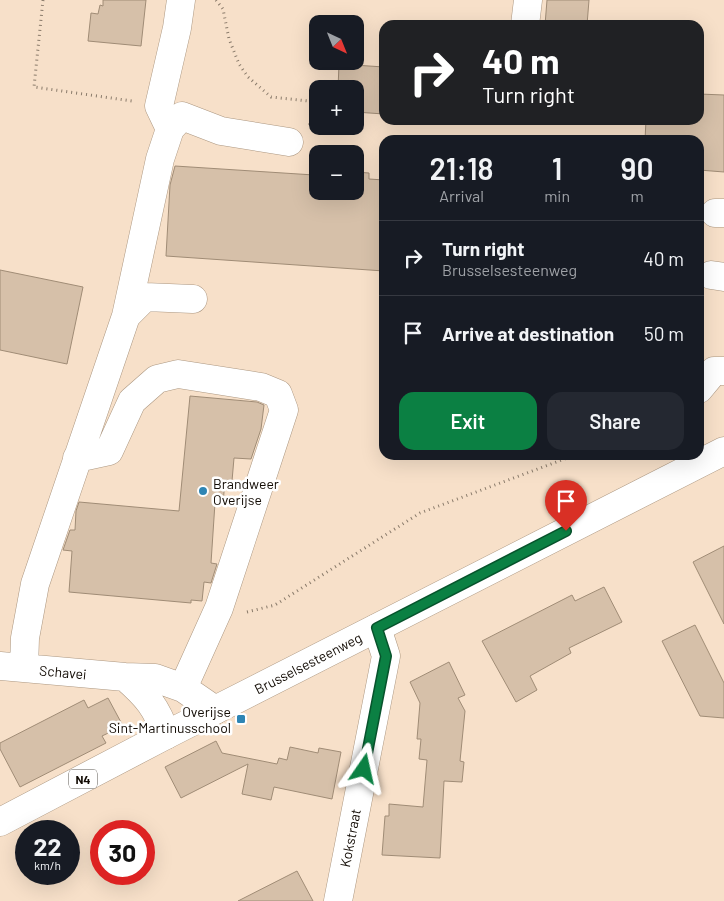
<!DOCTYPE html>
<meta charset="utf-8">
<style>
:root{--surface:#171b24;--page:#242831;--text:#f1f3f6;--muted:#9ea1a6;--line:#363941;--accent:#0b8043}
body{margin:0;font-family:Barlow,sans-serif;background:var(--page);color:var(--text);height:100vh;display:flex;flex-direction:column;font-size:19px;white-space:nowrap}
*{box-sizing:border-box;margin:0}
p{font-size:16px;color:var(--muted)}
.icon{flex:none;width:28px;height:28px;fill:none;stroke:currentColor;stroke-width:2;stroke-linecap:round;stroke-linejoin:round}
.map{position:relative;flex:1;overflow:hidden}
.drawer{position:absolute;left:379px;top:135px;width:325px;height:325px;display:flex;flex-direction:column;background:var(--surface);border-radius:15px;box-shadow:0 5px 20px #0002}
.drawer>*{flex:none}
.banner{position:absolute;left:379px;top:20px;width:325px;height:105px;border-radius:15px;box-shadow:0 5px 20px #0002;background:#202124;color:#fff;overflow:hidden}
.needle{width:32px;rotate:137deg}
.controls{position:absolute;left:309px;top:15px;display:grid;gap:10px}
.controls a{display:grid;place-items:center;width:55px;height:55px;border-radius:10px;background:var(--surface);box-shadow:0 5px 20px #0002;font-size:25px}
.speed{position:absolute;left:15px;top:820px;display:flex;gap:10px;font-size:25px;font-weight:700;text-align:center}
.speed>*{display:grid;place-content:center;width:65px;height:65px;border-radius:50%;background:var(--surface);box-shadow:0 5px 20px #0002;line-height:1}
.speed small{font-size:12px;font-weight:400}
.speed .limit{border:8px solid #d22;background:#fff;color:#111}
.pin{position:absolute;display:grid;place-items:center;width:42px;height:42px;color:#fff;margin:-51px -21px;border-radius:50% 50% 50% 0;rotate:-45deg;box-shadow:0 0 5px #0007}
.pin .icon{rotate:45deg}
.me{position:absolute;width:55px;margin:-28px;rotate:11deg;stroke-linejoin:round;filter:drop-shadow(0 0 4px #0008)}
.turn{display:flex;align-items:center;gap:18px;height:105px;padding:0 20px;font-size:22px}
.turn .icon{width:65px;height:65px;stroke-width:2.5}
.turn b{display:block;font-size:35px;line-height:42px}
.eta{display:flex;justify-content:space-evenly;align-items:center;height:85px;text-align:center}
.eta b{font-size:30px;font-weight:600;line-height:35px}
.primary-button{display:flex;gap:10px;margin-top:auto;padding:10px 20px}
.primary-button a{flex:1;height:58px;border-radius:15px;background:var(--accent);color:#fff;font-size:20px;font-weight:600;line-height:58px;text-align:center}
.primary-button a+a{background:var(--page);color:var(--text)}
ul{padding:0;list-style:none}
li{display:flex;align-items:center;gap:15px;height:75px;padding:0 20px;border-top:1px solid var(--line)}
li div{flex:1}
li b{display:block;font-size:19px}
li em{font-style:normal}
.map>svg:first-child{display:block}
.building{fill:#d6c0a9;stroke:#a08c76}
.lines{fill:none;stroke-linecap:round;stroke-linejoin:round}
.minor-casing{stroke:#ac9781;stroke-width:29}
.major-casing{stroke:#ac9781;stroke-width:29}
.path{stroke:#897a6a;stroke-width:3;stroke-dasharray:1 4;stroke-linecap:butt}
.minor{stroke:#fff;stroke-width:28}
.major{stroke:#fff;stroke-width:28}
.route-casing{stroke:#07532c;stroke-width:12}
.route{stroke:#0b8043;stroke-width:9}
.poi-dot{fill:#2e85b4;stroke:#fff;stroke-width:2}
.labels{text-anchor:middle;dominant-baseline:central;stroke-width:5;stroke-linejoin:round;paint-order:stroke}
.shield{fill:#fff;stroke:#59544f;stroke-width:1}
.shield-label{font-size:12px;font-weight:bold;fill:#120b04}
.poi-label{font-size:14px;fill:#120b04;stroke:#fff;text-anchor:start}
.street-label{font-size:14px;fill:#120b04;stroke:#fff}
</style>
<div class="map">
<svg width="724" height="901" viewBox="0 0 724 901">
<rect width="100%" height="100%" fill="#f7e0c9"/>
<path class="building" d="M 103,0 L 146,0 L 141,46 L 88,41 L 91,13 L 98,14 L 100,5 L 103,6 Z
M 547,0 L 589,0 L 587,25 L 545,25 Z
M 339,64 L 384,67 L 384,114 L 355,112 L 355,89 L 338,89 Z
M 699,94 L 724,95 L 724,172 L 699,170 L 699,140 L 645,140 L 646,120 L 699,120 Z
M 175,166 L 314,175 L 314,169 L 318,169 L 318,191 L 355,191 L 355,172 L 369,173 L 369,179 L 384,180 L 384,271 L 166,256 L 170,185 Z
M 0,270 L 83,287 L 67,364 L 0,350 Z
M 190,396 L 257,402 L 264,405 L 261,429 L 251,459 L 234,458 L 232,481 L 225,480 L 223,504 L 215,503 L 211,563 L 217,564 L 211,583 L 204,582 L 202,601 L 191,600 L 191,603 L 69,592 L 72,551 L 63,550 L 70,530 L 75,530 L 76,511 L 79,502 L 179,511 Z
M 724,546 L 724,624 L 693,562 Z
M 604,587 L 622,622 L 569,648 L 571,653 L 530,676 L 537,690 L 516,702 L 482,641 L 572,595 L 575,601 Z
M 695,625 L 724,683 L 724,718 L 700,716 L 662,641 Z
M 449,662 L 465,695 L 458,698 L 465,711 L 460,761 L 464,762 L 462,782 L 444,781 L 440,858 L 382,855 L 385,816 L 389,816 L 389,804 L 423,807 L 427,760 L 419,759 L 421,739 L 417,739 L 420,703 L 410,682 Z
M 108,698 L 123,726 L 102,736 L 106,743 L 20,787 L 0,749 L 0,743 L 84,700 L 88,708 Z
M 216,741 L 222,753 L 277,764 L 279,758 L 287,760 L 290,747 L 318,753 L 319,748 L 341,752 L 332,799 L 274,787 L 271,800 L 242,794 L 248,764 L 181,798 L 165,767 Z
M 297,871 L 313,901 L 238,901 Z"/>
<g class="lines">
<g class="minor-casing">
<path id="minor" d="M 525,25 L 528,0
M 170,129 L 182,116 L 221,131 L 289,142
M 715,213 L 724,213
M 711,275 L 724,277
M 126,316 L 160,159 L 170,129 L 159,106 L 177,28 L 181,0
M 699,389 L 714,371 L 724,371
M 77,458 L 109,451 L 132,401 L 157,379 L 178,374 L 261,387 L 278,394 L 284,410 L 219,608 L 183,688
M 0,666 L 125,677 L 155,678 L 183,688 L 215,710
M 24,668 L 25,638 L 35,584 L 126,316 L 145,297 L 193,299
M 125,677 C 147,696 157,708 166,735
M 338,901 L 386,656 L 377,628"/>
</g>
<g class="major-casing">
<path id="major" d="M 0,822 L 166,735 L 724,451"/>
</g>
<path class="path" d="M 43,0 L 34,87 L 132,101
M 216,0 L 223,9 L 229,39 L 239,64 L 248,77 L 271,97 L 318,102
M 309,125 L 318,117
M 247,612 L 275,605 L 420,513 L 575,455"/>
<use href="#minor" class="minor"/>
<use href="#major" class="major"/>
</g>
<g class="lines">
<g class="route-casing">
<path id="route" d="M 364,769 L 386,656 L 377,628 L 566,531"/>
</g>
<use href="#route" class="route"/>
</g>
<g class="poi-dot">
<circle cx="203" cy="491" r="5"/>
<rect x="236" y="714" width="10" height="10" rx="2.5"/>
</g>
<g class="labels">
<rect class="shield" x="69" y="769.5" width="28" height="19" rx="4"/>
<g class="shield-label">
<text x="83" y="779">N4</text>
</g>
<g class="poi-label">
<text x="213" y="483">Brandweer<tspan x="213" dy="16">Overijse</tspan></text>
<text x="231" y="711" text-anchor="end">Overijse<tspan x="231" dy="16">Sint-Martinusschool</tspan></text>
</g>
<g class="street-label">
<text transform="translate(308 663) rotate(-27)">Brusselsesteenweg</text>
<text transform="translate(63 672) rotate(5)">Schavei</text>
<text transform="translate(350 838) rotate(-79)">Kokstraat</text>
</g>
</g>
</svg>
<div class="controls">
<a><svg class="needle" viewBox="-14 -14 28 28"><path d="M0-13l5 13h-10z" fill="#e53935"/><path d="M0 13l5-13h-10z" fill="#9ea1a6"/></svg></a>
<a>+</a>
<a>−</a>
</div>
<div class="speed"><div>22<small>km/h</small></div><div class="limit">30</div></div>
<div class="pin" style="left:566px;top:531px;background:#d93025"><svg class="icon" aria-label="arrive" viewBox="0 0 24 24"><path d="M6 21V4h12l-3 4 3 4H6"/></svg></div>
<svg class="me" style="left:364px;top:769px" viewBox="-20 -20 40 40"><path d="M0-17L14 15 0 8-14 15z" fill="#0b8043" stroke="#fff" stroke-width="4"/></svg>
<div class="banner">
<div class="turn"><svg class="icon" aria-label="right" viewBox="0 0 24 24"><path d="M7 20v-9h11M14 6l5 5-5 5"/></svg><div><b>40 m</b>Turn right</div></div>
</div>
<section class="drawer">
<div class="eta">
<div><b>21:18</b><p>Arrival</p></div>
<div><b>1</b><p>min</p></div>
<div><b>90</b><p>m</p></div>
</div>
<ul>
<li><svg class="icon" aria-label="right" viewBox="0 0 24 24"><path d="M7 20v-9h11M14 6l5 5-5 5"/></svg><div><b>Turn right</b><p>Brusselsesteenweg</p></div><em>40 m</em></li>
<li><svg class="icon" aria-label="arrive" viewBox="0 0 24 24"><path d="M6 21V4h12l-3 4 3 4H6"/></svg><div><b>Arrive at destination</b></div><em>50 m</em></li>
</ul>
<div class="primary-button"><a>Exit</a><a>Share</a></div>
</section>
</div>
